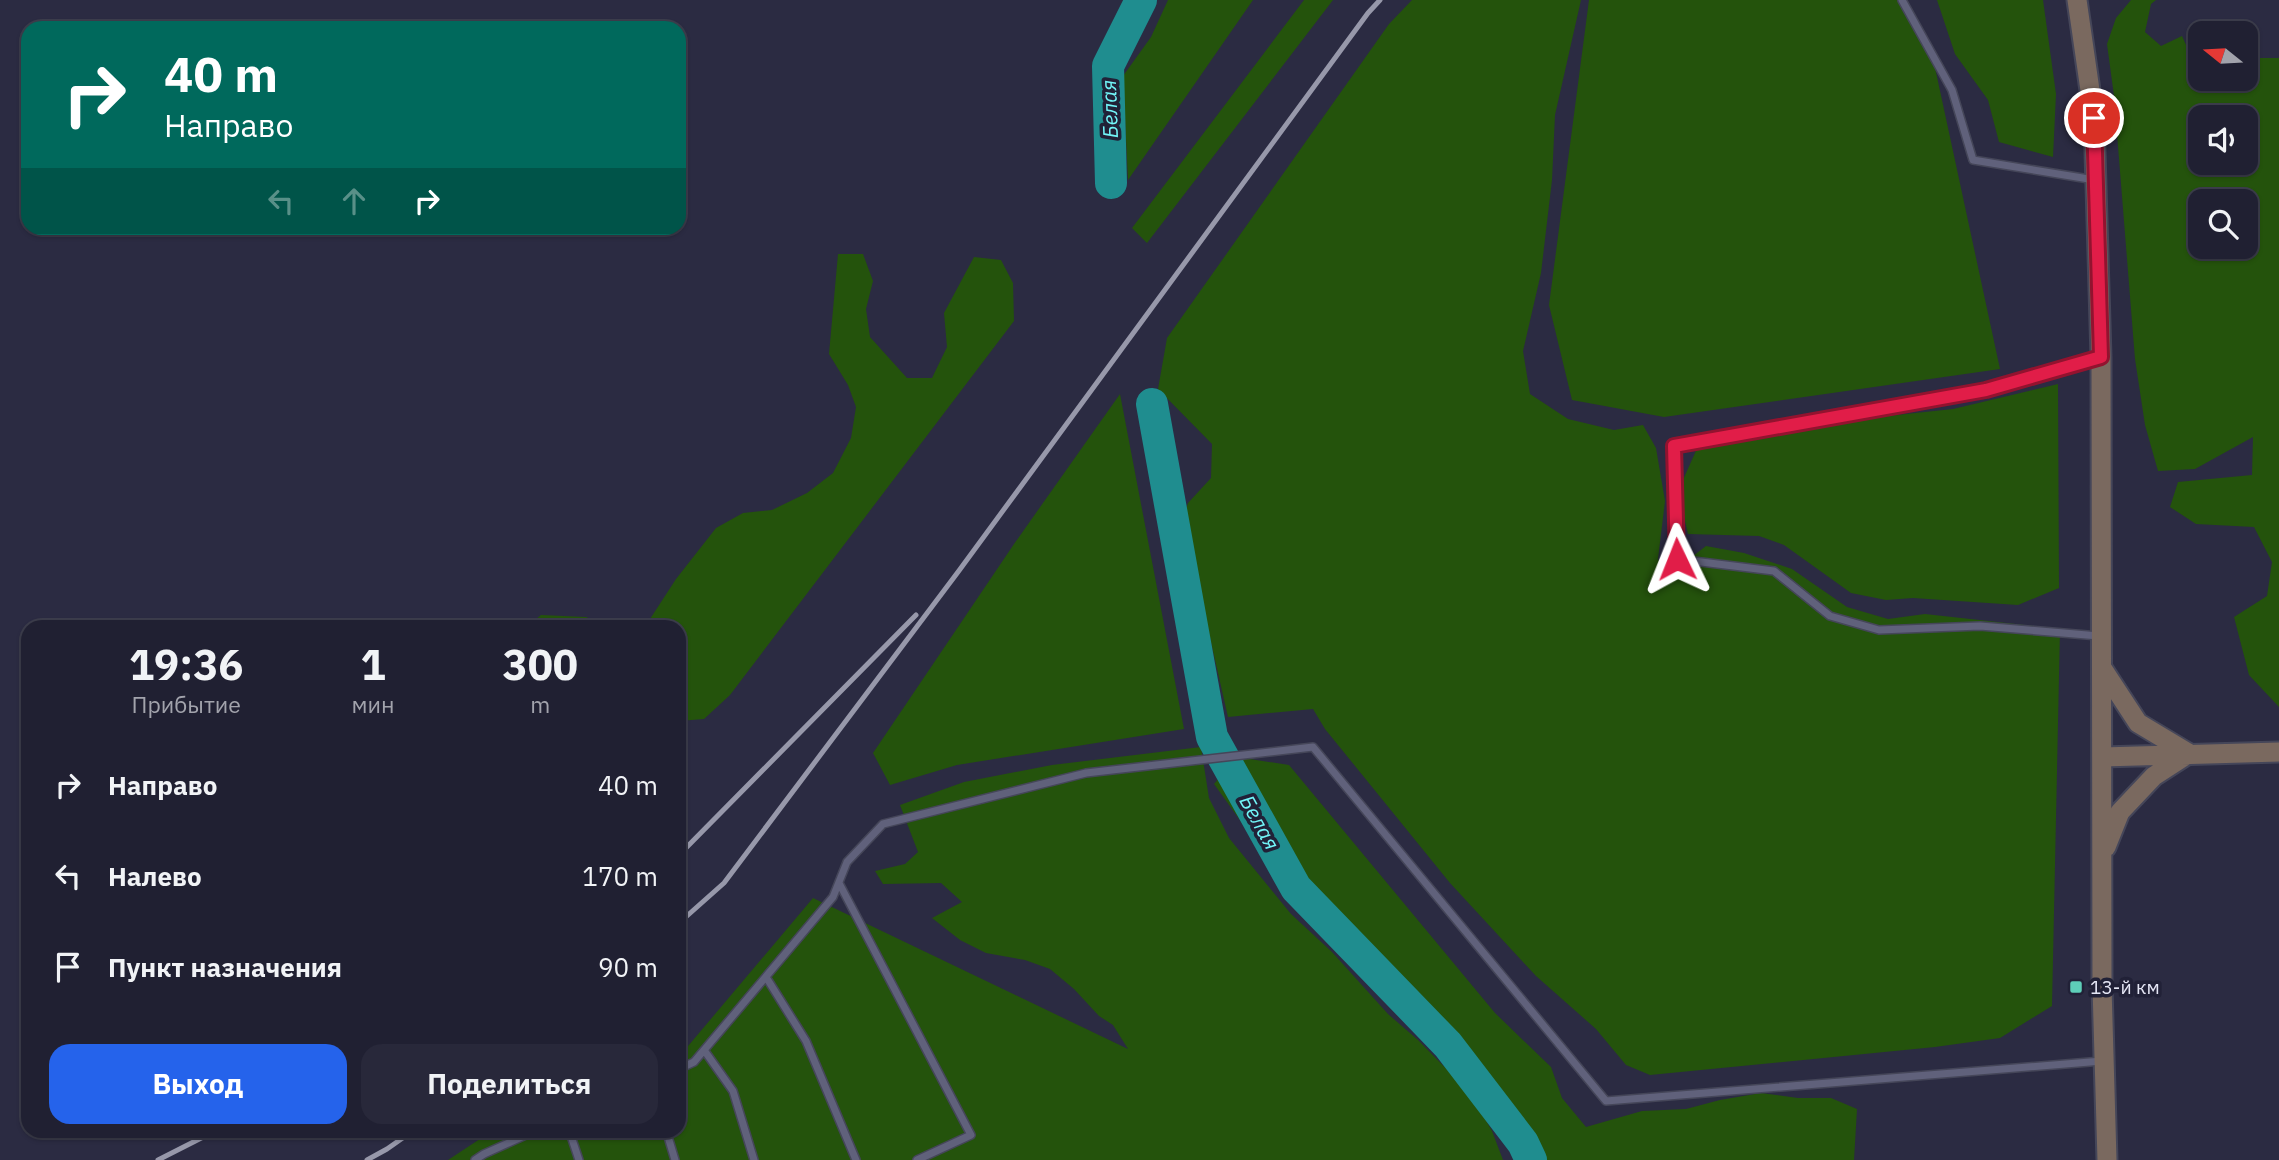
<!DOCTYPE html>
<html lang="ru">
<meta charset="utf-8">
<style>
:root{--surface:#202032;--page:#28283a;--text:#f1f3f6;--muted:#a2a3ac;--line:#3d3e4d;--accent:#2563eb}
body{margin:0;font-family:"IBM Plex Sans",sans-serif;background:var(--page);color:var(--text);height:100vh;display:flex;flex-direction:column;font-size:26px;white-space:nowrap}
*{box-sizing:border-box;margin:0}
p{font-size:23px;color:var(--muted)}
.icon{flex:none;width:38px;height:38px;fill:none;stroke:currentColor;stroke-width:2;stroke-linecap:round;stroke-linejoin:round}
.map{position:relative;flex:1;overflow:hidden}
.sheet{position:absolute;left:21px;top:620px;width:665px;height:518px;display:flex;flex-direction:column;background:var(--surface);border-radius:21px;box-shadow:0 2px 5px #0004,0 0 0 2px var(--line)}
.sheet>*{flex:none}
.banner{position:absolute;left:21px;top:21px;width:665px;height:214px;border-radius:21px;box-shadow:0 2px 5px #0004,0 0 0 2px var(--line);background:#00695c;color:#fff;overflow:hidden}
.needle{width:46px;rotate:288deg}
.fabs{position:absolute;left:2188px;top:21px;display:grid;gap:14px}
.fabs a{display:grid;place-items:center;width:70px;height:70px;border-radius:14px;background:var(--surface);box-shadow:0 2px 5px #0004,0 0 0 2px var(--line);font-size:35px}
.pin{position:absolute;display:grid;place-items:center;width:60px;height:60px;color:#fff;margin:-30px;border:4px solid #fff;border-radius:50%;box-shadow:0 2px 7px #0007}
.me{position:absolute;width:77px;margin:-38px;rotate:358deg;stroke-linejoin:round;filter:drop-shadow(0 0 5px #0008)}
.turn{display:flex;align-items:center;gap:24px;height:147px;padding:0 28px;font-size:32px}
.turn .icon{width:91px;height:91px;stroke-width:2.5}
.turn b{display:block;font-size:49px;line-height:60px}
.lanes{display:flex;align-items:center;height:66px;padding:0 28px;background:#0003;justify-content:center;gap:35px;direction:ltr}
.lanes .off{opacity:.35}
.eta{display:flex;justify-content:space-evenly;align-items:center;height:119px;text-align:center}
.eta b{font-size:42px;font-weight:800;line-height:49px}
.action{display:flex;gap:14px;margin-top:auto;padding:14px 28px}
.action a{flex:1;height:80px;border-radius:21px;background:var(--accent);color:#fff;font-size:28px;font-weight:800;line-height:80px;text-align:center}
.action a+a{background:var(--page);color:var(--text)}
ul{padding:0;list-style:none}
li{display:flex;align-items:center;gap:21px;height:91px;padding:0 28px}
li div{flex:1}
li b{display:block;font-size:26px}
li em{font-style:normal}
.map>svg:first-child{display:block}
.green{fill:#24530c;fill-rule:evenodd}
.lines{fill:none;stroke-linecap:round;stroke-linejoin:round}
.river{stroke:#1f8d8f;stroke-width:32}
.lane-casing{stroke:#454659;stroke-width:10}
.secondary-casing{stroke:#454659;stroke-width:23}
.lane{stroke:#60617b;stroke-width:7}
.secondary{stroke:#7a695f;stroke-width:19}
.rail{stroke:#9798aa;stroke-width:5}
.route-casing{stroke:#92132f;stroke-width:18}
.route{stroke:#e11d48;stroke-width:12}
.poi-dot{fill:#5eceb8;stroke:#212137;stroke-width:2.5}
.labels{text-anchor:middle;dominant-baseline:central;stroke-width:7;stroke-linejoin:round;paint-order:stroke}
.poi-label{font-size:19px;fill:#e5e6f5;stroke:#212137;text-anchor:start}
.water-label{font-size:21px;font-style:italic;fill:#72f6f9;stroke:#212137}
</style>
<div class="map">
<svg width="2279" height="1160" viewBox="0 0 2279 1160">
<rect width="100%" height="100%" fill="#2b2b42"/>
<path class="green" d="M 1168,0 L 1253,0 L 1128,180 L 1123,76 L 1151,37 Z
M 1304,0 L 1333,0 L 1147,243 L 1132,228 Z
M 1412,0 L 1581,0 L 1555,115 L 1552,180 L 1541,273 L 1523,351 L 1530,394 L 1568,419 L 1614,430 L 1643,425 L 1656,448 L 1665,501 L 1658,559 L 1669,581 L 1693,556 L 1706,546 L 1744,553 L 1792,569 L 1847,607 L 1888,619 L 1925,614 L 2060,629 L 2052,1006 L 2000,1038 L 1935,1047 L 1650,1075 L 1626,1065 L 1596,1029 L 1536,976 L 1450,883 L 1325,729 L 1313,709 L 1228,717 L 1183,519 L 1188,503 L 1211,478 L 1212,444 L 1158,389 L 1167,338 L 1389,24 Z
M 1589,0 L 1897,0 L 1931,49 L 2000,369 L 1664,417 L 1572,400 L 1549,305 Z
M 1937,0 L 2043,0 L 2056,94 L 2053,157 L 1999,142 L 1988,100 L 1955,54 Z
M 2131,0 L 2156,0 L 2151,4 L 2145,32 L 2161,46 L 2182,36 L 2192,58 L 2200,62 L 2200,79 L 2245,79 L 2245,62 L 2258,58 L 2279,58 L 2279,707 L 2249,675 L 2234,617 L 2267,596 L 2272,562 L 2254,527 L 2196,524 L 2170,507 L 2178,482 L 2252,475 L 2253,437 L 2195,469 L 2158,471 L 2145,425 L 2135,359 L 2114,96 L 2107,44 L 2116,18 ZM 2200,117 L 2245,117 L 2245,163 L 2200,163 ZM 2200,201 L 2245,201 L 2245,247 L 2200,247 Z
M 838,254 L 863,254 L 873,281 L 866,309 L 870,337 L 907,378 L 932,378 L 947,347 L 944,313 L 974,257 L 1001,260 L 1013,283 L 1014,321 L 730,695 L 704,719 L 679,721 L 679,626 L 623,626 L 650,619 L 676,579 L 716,528 L 743,513 L 772,510 L 807,493 L 833,473 L 851,438 L 856,407 L 848,385 L 829,354 Z
M 2058,384 L 2059,588 L 2018,605 L 1913,598 L 1886,600 L 1851,593 L 1784,545 L 1759,536 L 1688,534 L 1678,491 L 1699,444 L 1794,426 L 1953,409 Z
M 1120,394 L 1184,729 L 957,765 L 890,785 L 873,753 L 1014,544 Z
M 541,615 L 586,617 L 607,626 L 527,626 Z
M 1201,747 L 1209,798 L 1229,838 L 1291,914 L 1332,952 L 1388,1014 L 1418,1040 L 1470,1093 L 1492,1131 L 1503,1160 L 448,1160 L 492,1131 L 679,1130 L 679,1053 L 683,1052 L 813,898 L 1128,1049 L 1113,1025 L 1099,1016 L 1074,989 L 1050,969 L 1025,960 L 986,953 L 960,940 L 932,918 L 962,902 L 941,883 L 883,884 L 875,871 L 905,864 L 918,852 L 900,805 L 964,782 L 1052,765 Z
M 1237,757 L 1289,765 L 1495,1013 L 1551,1067 L 1562,1098 L 1586,1127 L 1642,1111 L 1686,1109 L 1720,1100 L 1761,1093 L 1798,1098 L 1831,1098 L 1857,1109 L 1854,1160 L 1530,1160 L 1433,1013 L 1366,950 L 1301,899 L 1260,848 L 1214,784 Z"/>
<g class="lines">
<path class="river" d="M 1111,183 L 1108,66 L 1141,0
M 1152,404 L 1212,737 L 1296,888 L 1448,1045 L 1523,1143 L 1531,1160"/>
<g class="lane-casing">
<path id="lane" d="M 1902,0 L 1952,90 L 1973,160 L 2095,180
M 2099,636 L 1980,626 L 1879,630 L 1830,616 L 1774,571 L 1677,559 L 1674,447 L 1986,390 L 2100,357
M 839,883 L 971,1135 L 917,1160
M 766,977 L 806,1041 L 856,1160
M 704,1050 L 733,1091 L 754,1160
M 679,1069 L 694,1062 L 833,897 L 847,862 L 883,824 L 1086,773 L 1313,747 L 1606,1101 L 2102,1061
M 569,1130 L 579,1160
M 666,1130 L 675,1160
M 475,1160 L 484,1154 L 537,1130"/>
</g>
<g class="secondary-casing">
<path id="secondary" d="M 2077,0 L 2094,118 L 2101,357 L 2102,987 L 2107,1160
M 2102,668 L 2138,723 L 2188,753
M 2102,757 L 2279,752
M 2106,847 L 2120,812 L 2154,776 L 2188,754"/>
</g>
<use href="#lane" class="lane"/>
<use href="#secondary" class="secondary"/>
<path class="rail" d="M 679,855 L 916,615
M 679,923 L 724,883 L 958,572 L 1368,13 L 1380,0
M 158,1160 L 217,1130
M 367,1160 L 387,1149 L 414,1130"/>
</g>
<g class="lines">
<g class="route-casing">
<path id="route" d="M 1677,559 L 1674,446 L 1986,390 L 2101,357 L 2094,118"/>
</g>
<use href="#route" class="route"/>
</g>
<rect class="poi-dot" x="2069" y="980" width="14" height="14" rx="3.5"/>
<g class="labels">
<g class="poi-label">
<text x="2090" y="987">13-й км</text>
</g>
<g class="water-label">
<text transform="translate(1109 109) rotate(-92)">Белая</text>
<text transform="translate(1260 822) rotate(61)">Белая</text>
</g>
</g>
</svg>
<div class="fabs">
<a><svg class="needle" viewBox="-14 -14 28 28"><path d="M0-13l5 13h-10z" fill="#e53935"/><path d="M0 13l5-13h-10z" fill="#a2a3ac"/></svg></a>
<a><svg class="icon" aria-label="sound" viewBox="0 0 24 24"><path d="M4 9h4l5-4v14l-5-4H4zM17 9q2 3 0 6"/></svg></a>
<a><svg class="icon" aria-label="search" viewBox="0 0 24 24"><circle cx="10" cy="10" r="6"/><path d="M15 15l6 6"/></svg></a>
</div>
<div class="pin" style="left:2094px;top:118px;background:#d93025"><svg class="icon" aria-label="arrive" viewBox="0 0 24 24"><path d="M6 21V4h12l-3 4 3 4H6"/></svg></div>
<svg class="me" style="left:1677px;top:559px" viewBox="-20 -20 40 40"><path d="M0-17L14 15 0 8-14 15z" fill="#e11d48" stroke="#fff" stroke-width="4"/></svg>
<div class="banner">
<div class="turn"><svg class="icon" aria-label="right" viewBox="0 0 24 24"><path d="M7 20v-9h11M14 6l5 5-5 5"/></svg><div><b>40 m</b>Направо</div></div>
<div class="lanes"><svg class="icon off" aria-label="left" viewBox="0 0 24 24"><path d="M17 20v-9H6M10 6l-5 5 5 5"/></svg><svg class="icon off" aria-label="ahead" viewBox="0 0 24 24"><path d="M12 20V5M6 11l6-6 6 6"/></svg><svg class="icon" aria-label="right" viewBox="0 0 24 24"><path d="M7 20v-9h11M14 6l5 5-5 5"/></svg></div>
</div>
<section class="sheet">
<div class="eta">
<div><b>19:36</b><p>Прибытие</p></div>
<div><b>1</b><p>мин</p></div>
<div><b>300</b><p>m</p></div>
</div>
<ul>
<li><svg class="icon" aria-label="right" viewBox="0 0 24 24"><path d="M7 20v-9h11M14 6l5 5-5 5"/></svg><div><b>Направо</b></div><em>40 m</em></li>
<li><svg class="icon" aria-label="left" viewBox="0 0 24 24"><path d="M17 20v-9H6M10 6l-5 5 5 5"/></svg><div><b>Налево</b></div><em>170 m</em></li>
<li><svg class="icon" aria-label="arrive" viewBox="0 0 24 24"><path d="M6 21V4h12l-3 4 3 4H6"/></svg><div><b>Пункт назначения</b></div><em>90 m</em></li>
</ul>
<div class="action"><a>Выход</a><a>Поделиться</a></div>
</section>
</div>
